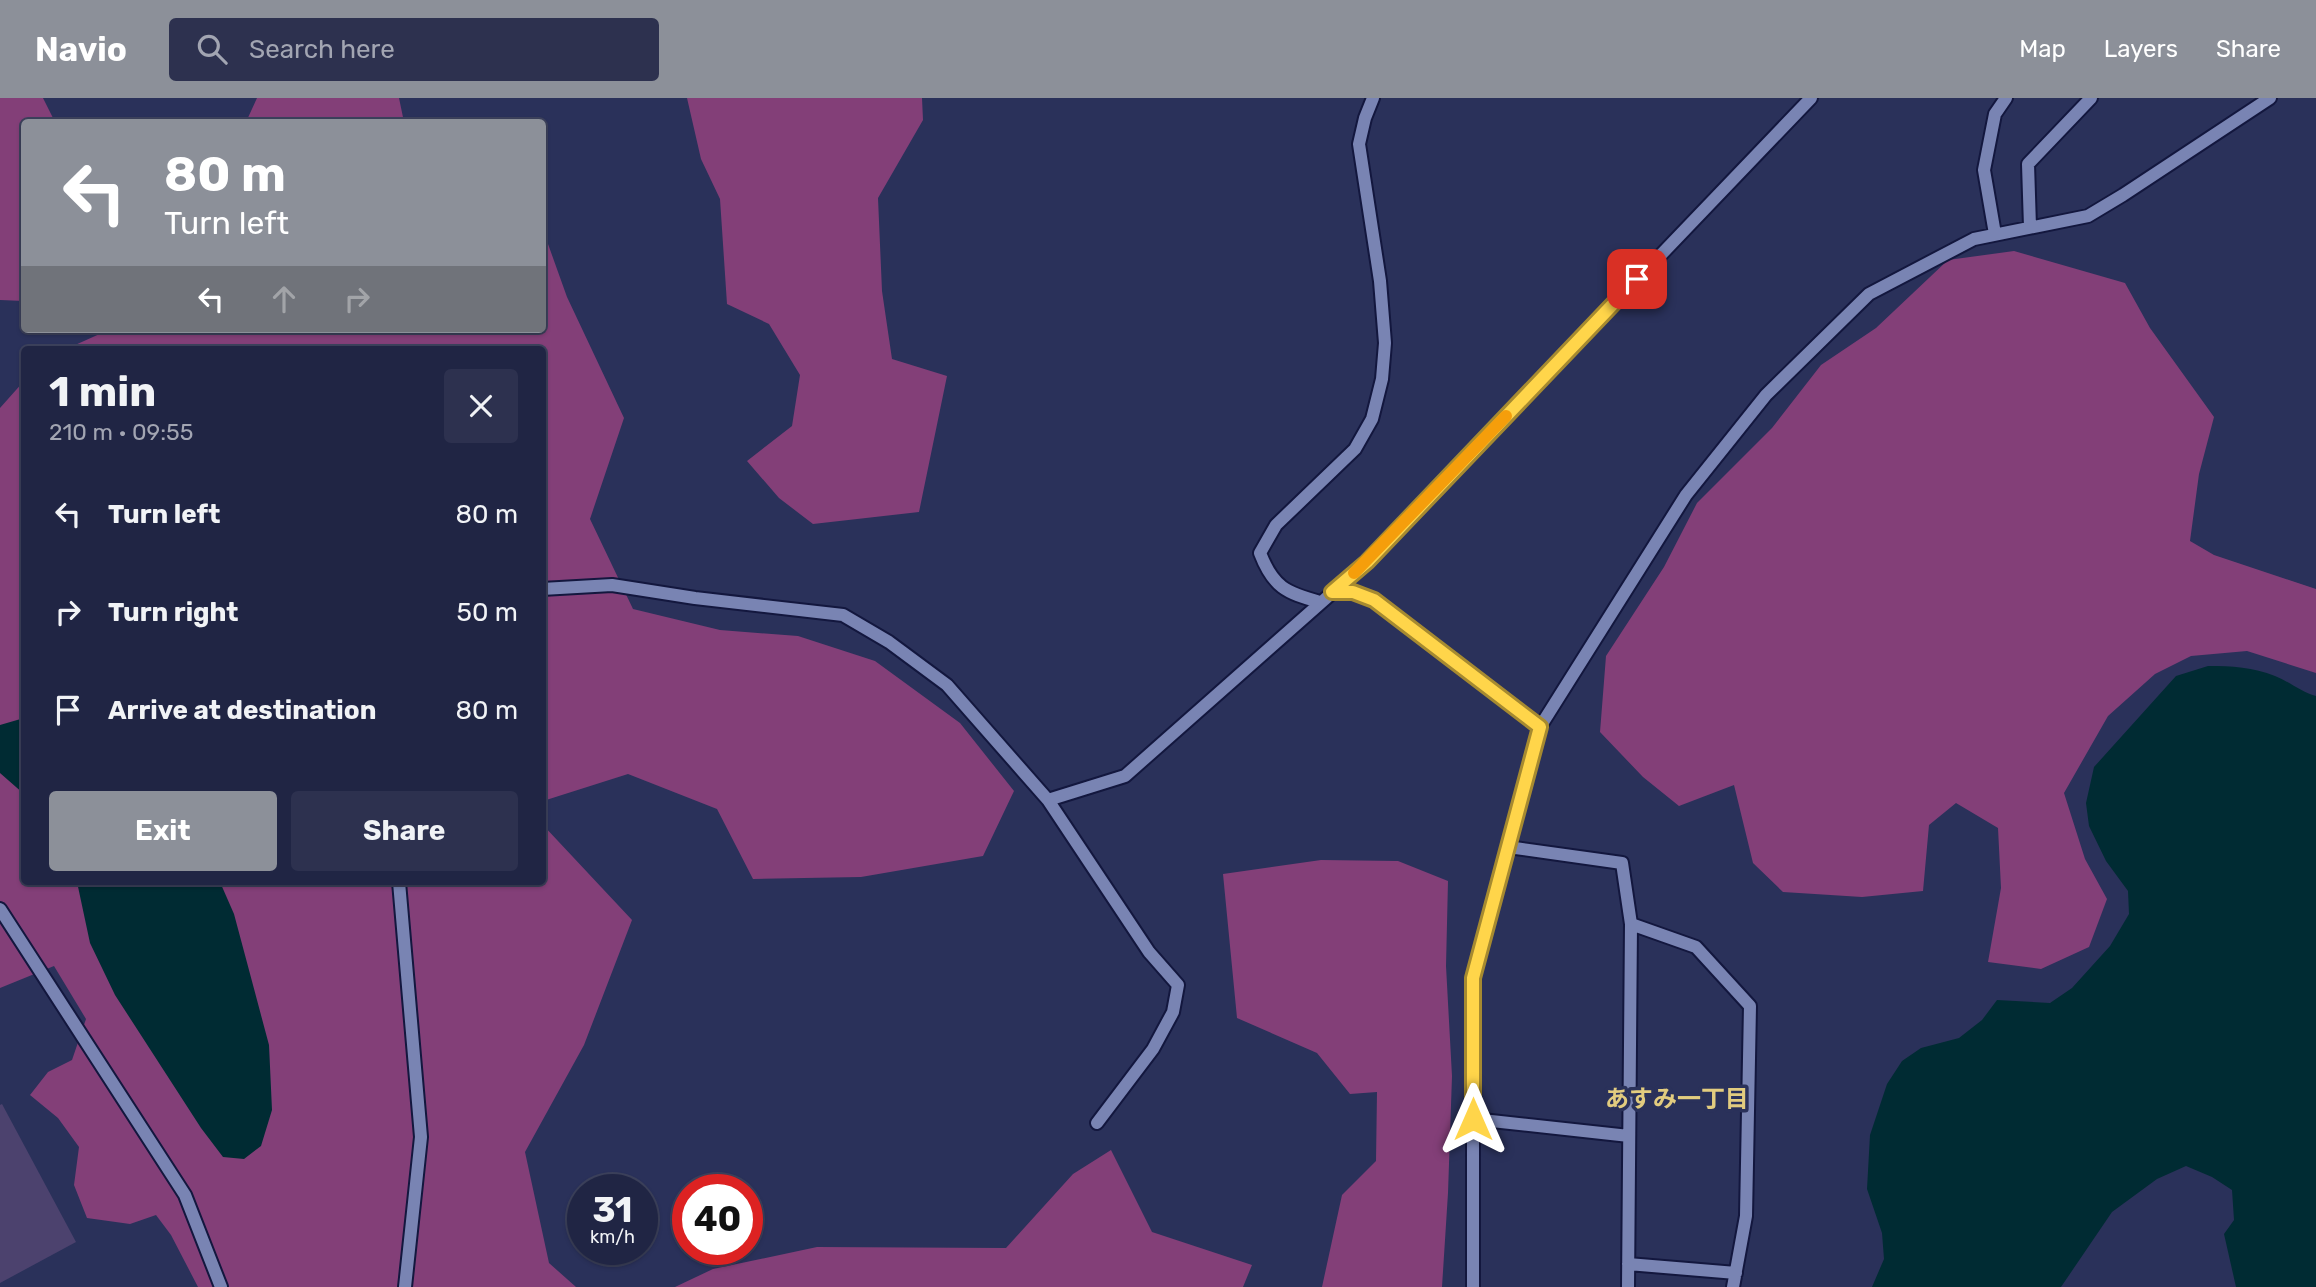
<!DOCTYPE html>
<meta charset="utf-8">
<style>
:root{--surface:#202544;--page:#2d314f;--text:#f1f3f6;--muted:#a2a5b2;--line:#3d425d;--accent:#8c9099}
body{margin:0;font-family:Rubik,"Noto Sans JP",sans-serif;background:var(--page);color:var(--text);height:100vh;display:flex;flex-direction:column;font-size:26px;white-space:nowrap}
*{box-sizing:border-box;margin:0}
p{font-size:23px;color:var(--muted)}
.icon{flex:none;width:38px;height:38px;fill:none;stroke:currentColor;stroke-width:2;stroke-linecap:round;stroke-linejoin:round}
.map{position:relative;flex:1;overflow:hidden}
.sheet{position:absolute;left:21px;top:248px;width:525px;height:539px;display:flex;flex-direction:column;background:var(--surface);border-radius:7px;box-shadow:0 2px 5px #0004,0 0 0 2px var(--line)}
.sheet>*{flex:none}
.top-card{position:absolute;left:21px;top:21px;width:525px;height:214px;border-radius:7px;box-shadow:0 2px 5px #0004,0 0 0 2px var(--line);background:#8c9099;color:#fff;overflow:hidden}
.speed{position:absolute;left:567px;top:1076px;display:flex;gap:14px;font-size:35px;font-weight:700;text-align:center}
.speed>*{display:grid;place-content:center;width:91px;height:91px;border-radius:50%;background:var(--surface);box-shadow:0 2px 5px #0004,0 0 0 2px var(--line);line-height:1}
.speed small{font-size:18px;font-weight:400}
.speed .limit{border:10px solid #d22;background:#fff;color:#111}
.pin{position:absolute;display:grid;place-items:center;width:60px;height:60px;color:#fff;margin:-30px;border-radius:14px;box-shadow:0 4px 10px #0006}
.me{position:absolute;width:77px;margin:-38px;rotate:0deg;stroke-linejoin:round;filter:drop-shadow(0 0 5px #0008)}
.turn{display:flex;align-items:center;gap:24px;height:147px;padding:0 28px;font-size:32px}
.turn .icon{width:91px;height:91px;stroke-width:2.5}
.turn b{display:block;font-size:49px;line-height:60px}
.lanes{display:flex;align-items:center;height:66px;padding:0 28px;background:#0003;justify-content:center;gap:35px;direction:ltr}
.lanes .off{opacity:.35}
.round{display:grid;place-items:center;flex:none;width:74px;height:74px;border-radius:7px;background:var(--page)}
.overview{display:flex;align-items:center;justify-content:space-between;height:119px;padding:0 28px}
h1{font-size:42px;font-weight:700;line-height:52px}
.action{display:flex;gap:14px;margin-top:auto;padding:14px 28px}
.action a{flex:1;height:80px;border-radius:7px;background:var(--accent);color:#fff;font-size:28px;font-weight:700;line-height:80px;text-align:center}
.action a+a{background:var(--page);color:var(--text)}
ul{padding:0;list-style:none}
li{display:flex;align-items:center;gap:21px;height:98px;padding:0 28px}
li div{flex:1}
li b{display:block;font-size:26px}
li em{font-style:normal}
header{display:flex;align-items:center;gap:42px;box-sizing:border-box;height:98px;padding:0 35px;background:var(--accent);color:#fff}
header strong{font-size:33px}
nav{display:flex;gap:38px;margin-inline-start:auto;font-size:24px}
.search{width:490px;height:63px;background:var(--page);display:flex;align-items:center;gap:18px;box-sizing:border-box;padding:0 24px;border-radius:7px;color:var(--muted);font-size:26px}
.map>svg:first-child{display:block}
.forest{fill:#833f78}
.water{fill:#002b33}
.building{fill:#4c426e}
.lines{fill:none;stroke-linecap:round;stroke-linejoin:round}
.minor-casing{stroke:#13173e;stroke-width:16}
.minor{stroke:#7984b3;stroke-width:12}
.route-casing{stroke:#a68a30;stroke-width:18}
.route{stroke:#ffd54a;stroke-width:12}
.slow{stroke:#f59e0b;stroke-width:12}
.labels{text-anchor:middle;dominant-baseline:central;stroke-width:7;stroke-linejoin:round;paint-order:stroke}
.neighbourhood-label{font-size:24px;font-weight:bold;fill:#e2cc7f;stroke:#2a315a}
</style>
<header>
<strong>Navio</strong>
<div class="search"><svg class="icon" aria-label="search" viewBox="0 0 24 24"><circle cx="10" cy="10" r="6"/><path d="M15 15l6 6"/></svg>Search here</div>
<nav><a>Map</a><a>Layers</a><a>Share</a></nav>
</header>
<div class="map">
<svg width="2316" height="1189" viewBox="0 0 2316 1189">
<rect width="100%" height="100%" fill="#2a315a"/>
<path class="forest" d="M 0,0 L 43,0 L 55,24 L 24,24 L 24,203 L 0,202 Z
M 257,0 L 399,0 L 404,24 L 246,24 Z
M 687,0 L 922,0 L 923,22 L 878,100 L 882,193 L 892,261 L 947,278 L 919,414 L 813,426 L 779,400 L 747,363 L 792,328 L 800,277 L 769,226 L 727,206 L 720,101 L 701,61 Z
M 543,132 L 567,199 L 624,320 L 590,421 L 633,511 L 720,532 L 798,538 L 875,563 L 960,625 L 1014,693 L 983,758 L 861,779 L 753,781 L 717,711 L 628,676 L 543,703 L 542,252 L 64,252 L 104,234 L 99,231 L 542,231 Z
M 2014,153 L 2125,185 L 2150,230 L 2214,319 L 2199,376 L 2190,443 L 2214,457 L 2316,491 L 2316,575 L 2247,553 L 2191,558 L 2155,576 L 2108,618 L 2064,695 L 2085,761 L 2107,801 L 2089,849 L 2041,871 L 1988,864 L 2001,790 L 1998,730 L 1956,705 L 1929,727 L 1923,793 L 1862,799 L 1783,794 L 1753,765 L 1734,687 L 1679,708 L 1643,679 L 1600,634 L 1606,558 L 1664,469 L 1697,405 L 1772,330 L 1821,267 L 1876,230 L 1948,162 Z
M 24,283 L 24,784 L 542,784 L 543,727 L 632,822 L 584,947 L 525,1054 L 549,1165 L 576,1189 L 198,1189 L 171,1137 L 156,1117 L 130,1126 L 87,1120 L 74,1087 L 79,1049 L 58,1020 L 30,997 L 48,974 L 72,962 L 86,921 L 54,868 L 0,890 L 0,310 Z
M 1321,762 L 1398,763 L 1448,783 L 1446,868 L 1452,978 L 1448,1095 L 1442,1189 L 1322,1189 L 1342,1097 L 1376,1063 L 1377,994 L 1350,996 L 1317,955 L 1237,920 L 1223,776 Z
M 1111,1052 L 1152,1134 L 1252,1167 L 1243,1189 L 675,1189 L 713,1171 L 817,1149 L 1006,1150 L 1073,1076 Z"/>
<path class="water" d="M 2208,568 C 2232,568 2253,569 2275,578 C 2290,584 2301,594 2316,598 L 2316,1189 L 2236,1189 L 2224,1136 L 2234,1122 L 2232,1092 L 2212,1079 L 2186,1068 L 2157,1081 L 2112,1114 L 2061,1189 L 1872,1189 L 1884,1161 L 1882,1135 L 1867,1091 L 1870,1037 L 1887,986 L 1902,963 L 1921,950 L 1959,940 L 1982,922 L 1997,902 L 2050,905 L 2072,890 L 2110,848 L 2129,816 L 2128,793 L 2106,763 L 2089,728 L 2086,705 L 2094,669 L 2176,578 Z
M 24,620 L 24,696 L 0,675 L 0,627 Z
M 77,784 L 220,784 L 234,816 L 269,947 L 272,1012 L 261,1048 L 244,1061 L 223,1059 L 201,1030 L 115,897 L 90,845 Z"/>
<path class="building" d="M 2,1006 L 76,1144 L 0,1185 L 0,1007 Z"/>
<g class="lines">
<g class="minor-casing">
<path id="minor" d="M 2030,129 L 2028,66 L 2091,0
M 1995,136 L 1984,72 L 1995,16 L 2006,0
M 542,491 L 612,487 L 695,500 L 843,517 L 889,544 L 947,587 L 1048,702 L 1149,854 L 1178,887 L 1173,914 L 1153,951 L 1097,1025
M 1332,493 L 1353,494 L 1374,502 L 1540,629
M 1320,504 C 1286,495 1273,489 1260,455 L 1276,427 L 1355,351 L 1372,321 L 1382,281 L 1385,245 L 1380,183 L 1359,46 L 1365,20 L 1373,0
M 1048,702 L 1125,678 L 1367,464 L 1811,0
M 1508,749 L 1622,765 L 1631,826 L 1696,849 L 1750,908 L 1746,1118 L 1733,1189
M 399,784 L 421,1039 L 405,1189
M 0,811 L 185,1097 L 221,1189
M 1473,1021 L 1629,1038
M 1628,1166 L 1736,1175
M 1473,1189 L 1473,880 L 1540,629 L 1686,397 L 1766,297 L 1869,196 L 1974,141 L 2088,118 L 2123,97 L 2270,0
M 1628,1189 L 1631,826"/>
</g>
<use href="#minor" class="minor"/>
</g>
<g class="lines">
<g class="route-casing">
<path id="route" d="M 1473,1021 L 1473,880 L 1540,629 L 1374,502 L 1353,494 L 1332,494 L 1367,464 L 1637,181"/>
</g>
<use href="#route" class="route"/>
<path class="slow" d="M 1354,475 L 1506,318"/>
</g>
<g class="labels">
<g class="neighbourhood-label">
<text x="1677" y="1001">あすみ一丁目</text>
</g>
</g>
</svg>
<div class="speed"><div>31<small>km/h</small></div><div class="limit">40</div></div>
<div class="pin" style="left:1637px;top:181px;background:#d93025"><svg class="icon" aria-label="arrive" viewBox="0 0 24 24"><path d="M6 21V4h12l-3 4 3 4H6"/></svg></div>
<svg class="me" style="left:1473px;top:1021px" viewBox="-20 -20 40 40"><path d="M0-17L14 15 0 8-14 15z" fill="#ffd54a" stroke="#fff" stroke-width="4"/></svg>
<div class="top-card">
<div class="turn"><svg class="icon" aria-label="left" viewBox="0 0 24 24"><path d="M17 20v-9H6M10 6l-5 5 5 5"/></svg><div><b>80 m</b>Turn left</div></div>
<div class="lanes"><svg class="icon" aria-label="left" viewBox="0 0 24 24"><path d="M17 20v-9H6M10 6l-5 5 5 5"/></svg><svg class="icon off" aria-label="ahead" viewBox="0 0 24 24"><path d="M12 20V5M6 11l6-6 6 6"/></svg><svg class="icon off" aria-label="right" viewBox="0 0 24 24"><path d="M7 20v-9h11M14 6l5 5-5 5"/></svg></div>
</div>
<section class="sheet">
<div class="overview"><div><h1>1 min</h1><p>210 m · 09:55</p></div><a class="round"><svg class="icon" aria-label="close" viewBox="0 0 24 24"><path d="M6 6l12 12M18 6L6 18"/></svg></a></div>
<ul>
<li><svg class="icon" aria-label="left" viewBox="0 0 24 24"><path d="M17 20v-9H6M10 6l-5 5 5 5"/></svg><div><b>Turn left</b></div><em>80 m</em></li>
<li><svg class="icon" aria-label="right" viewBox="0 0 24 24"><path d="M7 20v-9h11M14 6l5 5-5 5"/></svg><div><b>Turn right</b></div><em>50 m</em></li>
<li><svg class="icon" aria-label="arrive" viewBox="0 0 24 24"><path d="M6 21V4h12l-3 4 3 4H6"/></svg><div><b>Arrive at destination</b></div><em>80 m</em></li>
</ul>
<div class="action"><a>Exit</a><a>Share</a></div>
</section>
</div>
